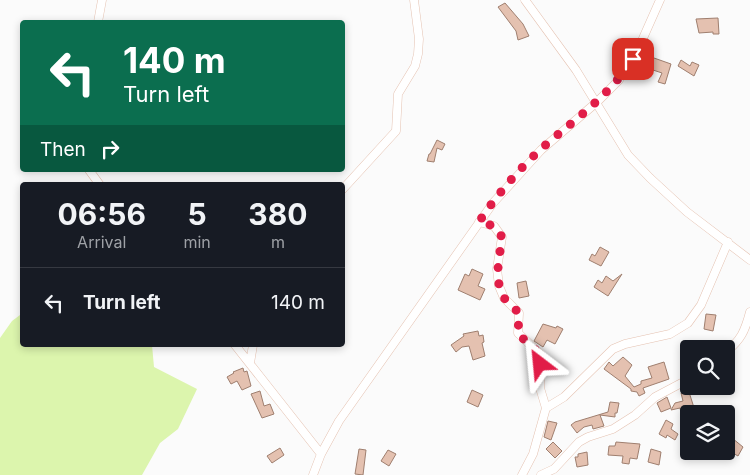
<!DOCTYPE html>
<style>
:root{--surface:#171b24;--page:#242831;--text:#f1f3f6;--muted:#9ea1a6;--line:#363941}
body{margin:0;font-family:Inter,sans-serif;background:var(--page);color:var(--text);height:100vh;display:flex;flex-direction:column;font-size:19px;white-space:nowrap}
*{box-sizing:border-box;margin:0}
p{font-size:16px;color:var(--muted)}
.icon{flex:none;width:28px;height:28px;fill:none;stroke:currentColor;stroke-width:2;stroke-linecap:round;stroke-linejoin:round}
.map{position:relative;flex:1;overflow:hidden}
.details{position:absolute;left:20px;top:182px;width:325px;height:165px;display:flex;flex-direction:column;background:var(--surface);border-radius:5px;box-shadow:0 2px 8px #0003}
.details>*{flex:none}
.top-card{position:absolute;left:20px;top:20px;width:325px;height:152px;border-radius:5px;box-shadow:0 2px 8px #0003;background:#0b6e4f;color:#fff;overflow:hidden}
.tools{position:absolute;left:680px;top:340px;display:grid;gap:10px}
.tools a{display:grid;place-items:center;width:55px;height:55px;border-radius:5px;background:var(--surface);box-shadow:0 2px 8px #0003;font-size:25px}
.pin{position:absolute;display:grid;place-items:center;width:42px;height:42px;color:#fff;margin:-21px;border-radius:10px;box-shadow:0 2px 8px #0006}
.me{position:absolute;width:55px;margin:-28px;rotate:331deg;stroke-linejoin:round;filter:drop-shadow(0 0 4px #0008)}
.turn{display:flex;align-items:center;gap:18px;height:105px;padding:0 20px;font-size:22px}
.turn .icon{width:65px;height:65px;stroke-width:2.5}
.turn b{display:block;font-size:35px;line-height:42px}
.then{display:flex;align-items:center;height:48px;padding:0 20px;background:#0003;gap:10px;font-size:19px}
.eta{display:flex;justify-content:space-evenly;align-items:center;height:85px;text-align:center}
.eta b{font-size:30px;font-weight:700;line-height:35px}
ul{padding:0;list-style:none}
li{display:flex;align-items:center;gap:15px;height:70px;padding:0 20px;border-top:1px solid var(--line)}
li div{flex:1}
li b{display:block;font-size:19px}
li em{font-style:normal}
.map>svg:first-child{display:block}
.green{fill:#dcf5ad}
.building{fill:#e4c1b0;stroke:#9f7f6f}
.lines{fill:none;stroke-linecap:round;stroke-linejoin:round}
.street-casing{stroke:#e5c2b1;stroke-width:9}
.street{stroke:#fff;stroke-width:8}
.route{stroke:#e11d48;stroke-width:9;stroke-dasharray:0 16.2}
</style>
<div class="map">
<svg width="750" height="475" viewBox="0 0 750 475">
<rect width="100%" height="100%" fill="#fbfbfb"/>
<path class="green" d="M 22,286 L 22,345 L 152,345 L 154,367 L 197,389 L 178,429 L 160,443 L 142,475 L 0,475 L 0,338 L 12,321 L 20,315 L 20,291 Z"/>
<path class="building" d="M 505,3 L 523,24 L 529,36 L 518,40 L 516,31 L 498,7 Z
M 718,18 L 719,34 L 713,34 L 713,32 L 699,33 L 696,19 Z
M 654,58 L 671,64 L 665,84 L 658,82 L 662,73 L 647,68 L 650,61 L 652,62 Z
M 681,60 L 690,66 L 692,62 L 699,65 L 694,76 L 678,66 Z
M 437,140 L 445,144 L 442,150 L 437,148 L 434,162 L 427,161 L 429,154 L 430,154 Z
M 600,247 L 609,252 L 601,266 L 589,260 L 592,254 L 595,256 Z
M 472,269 L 483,274 L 478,286 L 485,289 L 480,300 L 458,290 L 465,274 L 469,276 Z
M 622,274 L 608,296 L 594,287 L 598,280 L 602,283 L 606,276 L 613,281 Z
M 526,281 L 529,296 L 519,298 L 517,283 Z
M 706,314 L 716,315 L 713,331 L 704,329 Z
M 543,324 L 556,328 L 557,326 L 563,329 L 555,344 L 547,340 L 543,347 L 534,341 Z
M 478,331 L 479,336 L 483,335 L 484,342 L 482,343 L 485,356 L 473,360 L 469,346 L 462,347 L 456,352 L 451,345 L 464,336 L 463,334 Z
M 623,357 L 632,365 L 625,376 L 634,387 L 641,384 L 641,381 L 652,378 L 648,367 L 664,362 L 669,379 L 643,388 L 645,393 L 639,396 L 637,392 L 631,391 L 631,389 L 604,369 L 609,362 L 613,366 Z
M 243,368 L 244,372 L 247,371 L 251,386 L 242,390 L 237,381 L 231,384 L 227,377 L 234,373 L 233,372 Z
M 472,390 L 483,395 L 478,407 L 467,402 Z
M 260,391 L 264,406 L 270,404 L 274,414 L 262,418 L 251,394 Z
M 689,392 L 696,414 L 689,414 L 682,417 L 680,408 L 671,410 L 675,403 L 683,401 L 681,393 Z
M 667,397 L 671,408 L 661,412 L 657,403 Z
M 610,402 L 619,403 L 617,413 L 615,413 L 615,417 L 600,415 L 604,426 L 593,429 L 592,425 L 584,427 L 577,433 L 571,425 L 575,422 L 608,412 Z
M 666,420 L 673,424 L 671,429 L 678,434 L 675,440 L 667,435 L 666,438 L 659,434 Z
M 548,421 L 557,423 L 551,440 L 544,437 Z
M 732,438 L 743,447 L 738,456 L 726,449 Z
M 553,442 L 562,451 L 555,458 L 546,449 Z
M 616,442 L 640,444 L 637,459 L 630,458 L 629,464 L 622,463 L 623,456 L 608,455 L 609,446 L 615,446 Z
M 280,448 L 284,455 L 272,463 L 267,456 Z
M 359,449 L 366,450 L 363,475 L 355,474 Z
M 651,449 L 661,452 L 659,465 L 648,462 Z
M 388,450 L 396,454 L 389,466 L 381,461 Z
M 587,452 L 588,465 L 577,467 L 575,457 L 578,457 L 578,454 Z"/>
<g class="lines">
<g class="street-casing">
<path id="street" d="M 525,0 L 576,70 L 628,155 L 650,178 L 687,212 L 750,260
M 98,22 L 102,0
M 89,170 L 100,185
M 342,190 L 396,131 L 398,94 L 415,66 L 418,54 L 419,39 L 414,0
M 479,222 L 494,226 L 502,237 L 497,269 L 499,286 L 504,298 L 519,313 L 518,333 L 540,354 L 540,388 L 546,408 L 533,454 L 522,475
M 235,345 L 321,454
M 726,352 C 741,340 745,331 750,312
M 250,363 L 253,345
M 546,408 L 564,397 L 613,349 L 625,344 L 670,334 L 688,323 L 701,305 L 728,242
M 313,475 L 321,454 L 339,421 L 493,203 L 541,150 L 597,102 L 619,80 L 640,45 L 660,0
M 541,475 L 554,469 L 579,442 L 588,437 L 613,429 L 635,415 L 655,397 L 689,379"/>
</g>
<use href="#street" class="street"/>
</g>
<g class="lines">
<path class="route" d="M 540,364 L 540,354 L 518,334 L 519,313 L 504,298 L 499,286 L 498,266 L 502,237 L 494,226 L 479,222 C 496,196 518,170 541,149 C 574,120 609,96 633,59"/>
</g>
</svg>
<div class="tools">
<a><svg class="icon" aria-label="search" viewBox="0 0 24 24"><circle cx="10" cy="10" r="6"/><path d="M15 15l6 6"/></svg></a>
<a><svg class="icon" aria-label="layers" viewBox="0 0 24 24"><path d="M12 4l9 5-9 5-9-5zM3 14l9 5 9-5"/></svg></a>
</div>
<div class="pin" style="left:633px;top:59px;background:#d93025"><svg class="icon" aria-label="arrive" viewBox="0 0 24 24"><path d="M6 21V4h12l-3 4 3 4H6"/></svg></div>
<svg class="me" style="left:540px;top:364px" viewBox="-20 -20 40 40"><path d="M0-17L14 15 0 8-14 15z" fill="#e11d48" stroke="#fff" stroke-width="4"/></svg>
<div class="top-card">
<div class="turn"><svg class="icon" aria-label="left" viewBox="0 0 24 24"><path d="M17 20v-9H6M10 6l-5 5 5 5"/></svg><div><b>140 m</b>Turn left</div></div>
<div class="then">Then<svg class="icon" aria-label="right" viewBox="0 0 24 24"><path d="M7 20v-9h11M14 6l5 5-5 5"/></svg></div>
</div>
<section class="details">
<div class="eta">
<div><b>06:56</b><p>Arrival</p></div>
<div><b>5</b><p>min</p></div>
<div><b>380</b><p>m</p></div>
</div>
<ul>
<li><svg class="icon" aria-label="left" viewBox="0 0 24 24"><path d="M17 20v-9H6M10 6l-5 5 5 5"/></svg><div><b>Turn left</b></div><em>140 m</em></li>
</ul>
</section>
</div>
